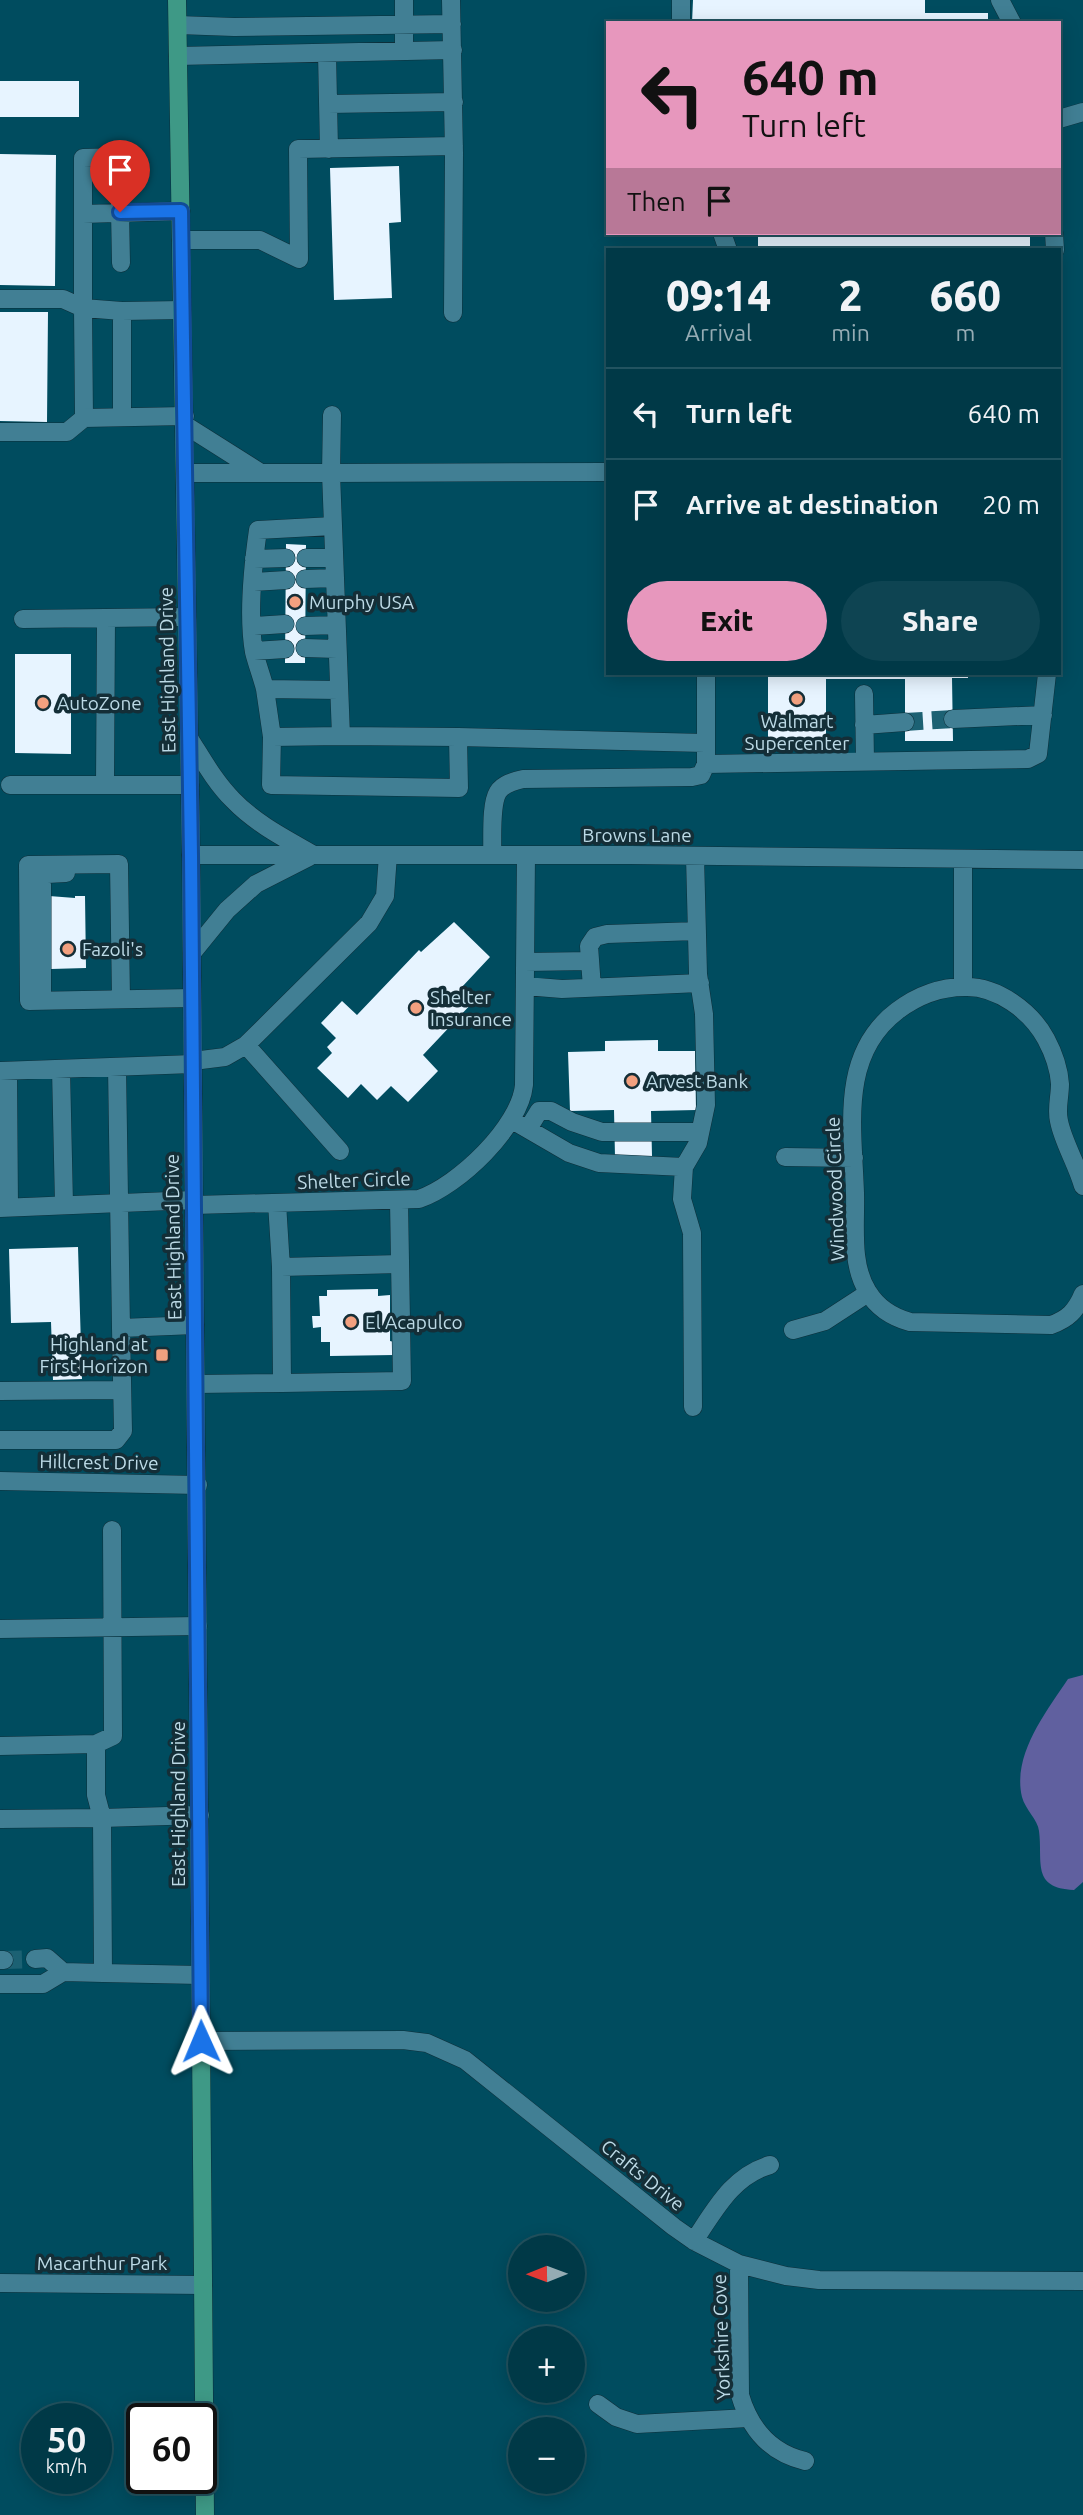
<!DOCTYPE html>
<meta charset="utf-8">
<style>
:root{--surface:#003947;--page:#0e4452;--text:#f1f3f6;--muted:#95acb4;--line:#225360;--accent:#e797bd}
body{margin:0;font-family:Ubuntu,sans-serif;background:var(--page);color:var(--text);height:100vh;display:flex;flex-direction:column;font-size:26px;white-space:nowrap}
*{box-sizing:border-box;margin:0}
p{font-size:23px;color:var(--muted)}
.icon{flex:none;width:38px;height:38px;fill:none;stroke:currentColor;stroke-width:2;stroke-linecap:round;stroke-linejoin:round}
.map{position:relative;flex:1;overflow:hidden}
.sheet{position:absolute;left:606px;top:248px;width:455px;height:427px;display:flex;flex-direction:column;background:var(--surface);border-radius:0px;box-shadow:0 4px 18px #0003,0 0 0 2px var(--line)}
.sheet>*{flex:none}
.guide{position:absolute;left:606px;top:21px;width:455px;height:214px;border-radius:0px;box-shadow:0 4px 18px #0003,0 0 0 2px var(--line);background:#e797bd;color:#111;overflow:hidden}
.needle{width:46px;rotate:269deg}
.controls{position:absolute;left:508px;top:2235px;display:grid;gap:14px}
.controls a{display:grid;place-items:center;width:77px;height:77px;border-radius:50%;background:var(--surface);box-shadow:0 4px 18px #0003,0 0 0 2px var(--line);font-size:35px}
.speed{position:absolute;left:21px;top:2403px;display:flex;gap:14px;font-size:35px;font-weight:700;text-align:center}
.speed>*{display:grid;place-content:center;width:91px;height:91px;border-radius:50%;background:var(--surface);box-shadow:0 4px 18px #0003,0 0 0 2px var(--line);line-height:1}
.speed small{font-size:18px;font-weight:400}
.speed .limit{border:4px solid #111;border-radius:10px;background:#fff;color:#111}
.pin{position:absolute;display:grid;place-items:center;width:60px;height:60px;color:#fff;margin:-72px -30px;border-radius:50% 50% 50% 0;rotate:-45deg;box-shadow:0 0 7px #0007}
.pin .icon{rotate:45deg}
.me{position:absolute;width:77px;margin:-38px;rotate:359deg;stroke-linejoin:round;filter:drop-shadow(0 0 5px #0008)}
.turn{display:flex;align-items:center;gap:24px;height:147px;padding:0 21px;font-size:32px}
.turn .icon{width:91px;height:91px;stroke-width:2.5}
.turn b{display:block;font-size:49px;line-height:60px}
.then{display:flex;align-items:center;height:66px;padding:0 21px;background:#0003;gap:14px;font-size:26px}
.eta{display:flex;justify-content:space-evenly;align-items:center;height:119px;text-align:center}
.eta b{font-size:42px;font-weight:800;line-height:49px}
.button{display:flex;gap:14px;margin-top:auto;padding:14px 21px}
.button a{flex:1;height:80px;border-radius:42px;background:var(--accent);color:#111;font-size:28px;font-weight:800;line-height:80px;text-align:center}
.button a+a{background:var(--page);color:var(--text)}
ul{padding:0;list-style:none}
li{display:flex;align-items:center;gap:21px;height:91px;padding:0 21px;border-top:2px solid var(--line)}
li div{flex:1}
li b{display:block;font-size:26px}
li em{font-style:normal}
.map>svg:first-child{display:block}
.water{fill:#60609f}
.building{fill:#e7f4ff}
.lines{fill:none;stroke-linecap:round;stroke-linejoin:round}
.minor-tunnel{stroke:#1c6173;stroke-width:18;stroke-dasharray:18 9;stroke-linecap:butt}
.minor-casing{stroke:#0d2f3a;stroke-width:19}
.major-casing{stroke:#0d2f3a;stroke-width:19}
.minor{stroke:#417f94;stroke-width:18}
.major{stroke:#3e9986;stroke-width:18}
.route-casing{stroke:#114b97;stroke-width:18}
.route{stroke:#1a73e8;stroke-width:12}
.poi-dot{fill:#f2a07f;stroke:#142e37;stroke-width:2.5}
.labels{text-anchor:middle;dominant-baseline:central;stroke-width:7;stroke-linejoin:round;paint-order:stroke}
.poi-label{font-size:19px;fill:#bcdae6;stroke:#142e37;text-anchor:start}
.street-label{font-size:19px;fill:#bcdae6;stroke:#142e37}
</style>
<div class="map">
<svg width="1083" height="2515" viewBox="0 0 1083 2515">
<rect width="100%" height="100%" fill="#004c5f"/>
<path class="water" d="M 1083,1675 L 1083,1882 L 1074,1890 C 1031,1888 1043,1862 1039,1831 C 1038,1820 1025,1809 1022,1797 C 1012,1755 1046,1712 1068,1679 Z"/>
<path class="building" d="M 693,0 L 925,0 L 925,13 L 988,13 L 988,23 L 692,23 Z
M 0,81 L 79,81 L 79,117 L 0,117 Z
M 0,154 L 56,155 L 55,286 L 0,285 Z
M 399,166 L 401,222 L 389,223 L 392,298 L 334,300 L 330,168 Z
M 758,233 L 1030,233 L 1030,250 L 758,250 Z
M 0,312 L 48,312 L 47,422 L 0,421 Z
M 286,544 L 306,545 L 305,663 L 285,663 Z
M 15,654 L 71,654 L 71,754 L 15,753 Z
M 768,674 L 968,674 L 968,678 L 952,678 L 953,741 L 905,741 L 905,679 L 826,679 L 826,745 L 768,745 Z
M 49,896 L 75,898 L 75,896 L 85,896 L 86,968 L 51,969 Z
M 454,922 L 490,957 L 461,988 L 474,1001 L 423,1055 L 438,1071 L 408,1102 L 391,1086 L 377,1100 L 361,1084 L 348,1098 L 317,1068 L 332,1053 L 327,1047 L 336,1038 L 321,1023 L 342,1001 L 357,1015 L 419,950 L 421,952 Z
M 658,1040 L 658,1051 L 695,1051 L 696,1110 L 651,1111 L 652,1156 L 615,1157 L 614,1110 L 570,1111 L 568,1052 L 605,1051 L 605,1041 Z
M 78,1247 L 82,1379 L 53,1380 L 51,1322 L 11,1323 L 9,1249 Z
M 378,1289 L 378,1296 L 390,1295 L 390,1341 L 394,1342 L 394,1355 L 330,1356 L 330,1342 L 321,1342 L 321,1327 L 313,1328 L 312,1316 L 320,1316 L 319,1296 L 327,1296 L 327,1290 Z"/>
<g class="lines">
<path class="minor-tunnel" d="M 905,722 L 953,719
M 4,1960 L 35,1959"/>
<g class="minor-casing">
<path id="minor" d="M 404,0 L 404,51
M 451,0 L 454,153 L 453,313
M 681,0 L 681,23
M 1000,0 L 1012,23
M 178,25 L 234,27 L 452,24
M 327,53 L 329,149
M 178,56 L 453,50
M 328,104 L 454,102
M 1059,119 L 1083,112
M 83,214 L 181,211
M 722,233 L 728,250
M 1054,233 L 1055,250
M 181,240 L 260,240 L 299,259 L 298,149 L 454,146
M 0,299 L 63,299 L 83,308 L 83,158 L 119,157 L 121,263
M 182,310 L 122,311 L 83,308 L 84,418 L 185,416
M 122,416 L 122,311
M 185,425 L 261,473
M 0,432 L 67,432 L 84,418
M 607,472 L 331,473 L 341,736 L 458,737 L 705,743
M 185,473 L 331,473 L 332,415
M 306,558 L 334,558
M 254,559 L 286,558
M 305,579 L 335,578
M 253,582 L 286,580
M 23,619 L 187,617
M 253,626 L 285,624
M 305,626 L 336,625
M 305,648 L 337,649
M 254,651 L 285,649
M 265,689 C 262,677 257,664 254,652 C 248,618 253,565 258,530 L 333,526
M 339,690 L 265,689 L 272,737 L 271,785 L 459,788 L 458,737
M 864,694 L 865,761
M 953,719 L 1043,715
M 864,725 L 905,722
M 272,737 L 341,736
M 189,738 C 203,760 215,782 233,800 C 256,824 286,839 314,855
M 706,764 L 1028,759 L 1038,754 L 1047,674
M 10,785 L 190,785
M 105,785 L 106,618
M 191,855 L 630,855 L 1083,860
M 492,855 C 493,839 490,805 498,792 C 503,784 514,781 523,779 L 692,777 L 701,775 L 706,764 L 706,674
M 963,859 L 963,987
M 192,953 L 227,910 L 256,884 L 309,857
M 525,962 L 590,961
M 525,986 L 562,989 L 700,983
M 592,988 L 589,946 L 595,937 L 607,934 L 697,931
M 121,999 L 119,864 L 28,865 L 29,1001 L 192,998
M 42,1000 L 42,880 L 47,874 L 66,873
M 246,1045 L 340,1151
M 193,1061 L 225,1057 L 246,1045 L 369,923 L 385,896 L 388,855
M 117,1067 L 121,1328
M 61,1069 L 64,1204
M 0,1071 L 193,1064
M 8,1071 L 9,1207
M 512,1120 L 569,1153 L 599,1163 L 684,1167 L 698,1143 L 706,1105 L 704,1014 L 698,974 L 695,856
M 528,1129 L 539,1111 L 551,1111 L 572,1122 L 602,1132 L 700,1132
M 785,1157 L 854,1158
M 684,1167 L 682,1199 L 692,1233 L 693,1407
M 1083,1186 C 1077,1164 1063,1142 1059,1121 C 1056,1109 1060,1097 1060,1084 C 1059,1069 1053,1052 1046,1039 C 1031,1011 997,986 965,987 C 939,987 918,995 897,1011 C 839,1055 853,1128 855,1193 C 856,1225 850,1264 868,1292 C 877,1307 892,1317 910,1322 L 1051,1325 C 1068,1319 1076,1311 1083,1294
M 194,1205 L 419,1199 C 458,1186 520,1127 524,1085 L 526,855
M 0,1208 L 194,1200
M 281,1267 L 400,1264
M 793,1330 L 825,1321 L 868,1293
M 282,1383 L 402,1381 L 399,1201
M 196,1384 L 282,1383 L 281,1267 L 277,1203
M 0,1391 L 122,1390
M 0,1440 L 116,1440 L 123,1431 L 121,1328 L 195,1325
M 0,1481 L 198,1485
M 0,1629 L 198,1626
M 96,1744 L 113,1736 L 112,1530
M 0,1746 L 96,1744 L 96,1795 L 102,1818 L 0,1819
M 35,1959 L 47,1958 L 63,1972
M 0,1960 L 4,1960
M 200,1975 L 103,1973 L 102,1818 L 200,1815
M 0,1984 L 43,1984 L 63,1972 L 103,1973
M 201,2041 L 403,2040 L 427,2043 L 465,2060 L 674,2227 L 694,2241 L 739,2264 L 786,2276 L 819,2280 L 1083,2281
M 694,2241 C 715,2210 732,2176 770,2165
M 739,2264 L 740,2395 C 750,2429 771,2453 805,2461
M 0,2283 L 203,2285
M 598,2404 L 616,2417 L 637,2424 L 748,2418"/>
</g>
<g class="major-casing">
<path id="major" d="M 177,0 L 191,855 L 205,2515"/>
</g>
<use href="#minor" class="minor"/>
<use href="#major" class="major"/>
</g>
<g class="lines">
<g class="route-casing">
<path id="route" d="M 120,212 L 181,211 L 191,855 L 201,2041"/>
</g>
<use href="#route" class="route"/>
</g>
<g class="poi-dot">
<circle cx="295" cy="602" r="7"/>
<circle cx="797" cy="699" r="7"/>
<circle cx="43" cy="703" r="7"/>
<circle cx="68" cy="949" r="7"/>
<circle cx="416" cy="1008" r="7"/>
<circle cx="632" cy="1081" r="7"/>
<circle cx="351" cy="1322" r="7"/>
<rect x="155" y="1348" width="14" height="14" rx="3.5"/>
</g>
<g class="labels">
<g class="poi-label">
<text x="309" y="602">Murphy USA</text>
<text x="57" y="703">AutoZone</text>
<text x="797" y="721" text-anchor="middle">Walmart<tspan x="797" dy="22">Supercenter</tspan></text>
<text x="82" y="949">Fazoli's</text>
<text x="430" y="997">Shelter<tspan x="430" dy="22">Insurance</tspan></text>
<text x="646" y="1081">Arvest Bank</text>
<text x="365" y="1322">El Acapulco</text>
<text x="148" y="1344" text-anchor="end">Highland at<tspan x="148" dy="22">First Horizon</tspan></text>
</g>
<g class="street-label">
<text transform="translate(167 670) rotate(-91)">East Highland Drive</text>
<text x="637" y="835">Browns Lane</text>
<text transform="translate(354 1180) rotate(-2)">Shelter Circle</text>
<text transform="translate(835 1189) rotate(-92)">Windwood Circle</text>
<text transform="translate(173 1237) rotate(-91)">East Highland Drive</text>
<text transform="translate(99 1462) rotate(1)">Hillcrest Drive</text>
<text transform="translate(178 1804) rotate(-90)">East Highland Drive</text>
<text transform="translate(643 2175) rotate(39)">Crafts Drive</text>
<text x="102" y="2263">Macarthur Park</text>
<text transform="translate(721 2337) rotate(-92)">Yorkshire Cove</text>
</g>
</g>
</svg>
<div class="controls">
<a><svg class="needle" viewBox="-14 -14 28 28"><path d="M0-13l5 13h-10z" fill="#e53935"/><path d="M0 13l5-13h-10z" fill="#95acb4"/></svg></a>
<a>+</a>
<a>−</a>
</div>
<div class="speed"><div>50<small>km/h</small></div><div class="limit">60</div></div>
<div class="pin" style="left:120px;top:212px;background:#d93025"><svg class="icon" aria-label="arrive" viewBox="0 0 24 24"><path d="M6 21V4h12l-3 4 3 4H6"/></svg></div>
<svg class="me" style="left:201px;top:2041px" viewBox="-20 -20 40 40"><path d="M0-17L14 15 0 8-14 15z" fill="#1a73e8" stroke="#fff" stroke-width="4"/></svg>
<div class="guide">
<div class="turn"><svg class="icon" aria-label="left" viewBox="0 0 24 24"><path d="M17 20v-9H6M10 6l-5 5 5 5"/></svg><div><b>640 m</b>Turn left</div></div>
<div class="then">Then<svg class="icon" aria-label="arrive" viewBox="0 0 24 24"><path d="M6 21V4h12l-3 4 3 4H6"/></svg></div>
</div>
<section class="sheet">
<div class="eta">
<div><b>09:14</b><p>Arrival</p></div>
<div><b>2</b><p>min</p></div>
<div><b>660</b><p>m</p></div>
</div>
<ul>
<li><svg class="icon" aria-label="left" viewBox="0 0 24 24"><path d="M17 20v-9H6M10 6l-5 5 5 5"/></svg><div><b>Turn left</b></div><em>640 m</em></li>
<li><svg class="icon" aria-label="arrive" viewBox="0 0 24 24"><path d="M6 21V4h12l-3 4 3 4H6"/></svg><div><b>Arrive at destination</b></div><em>20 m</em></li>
</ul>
<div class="button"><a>Exit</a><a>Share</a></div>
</section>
</div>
